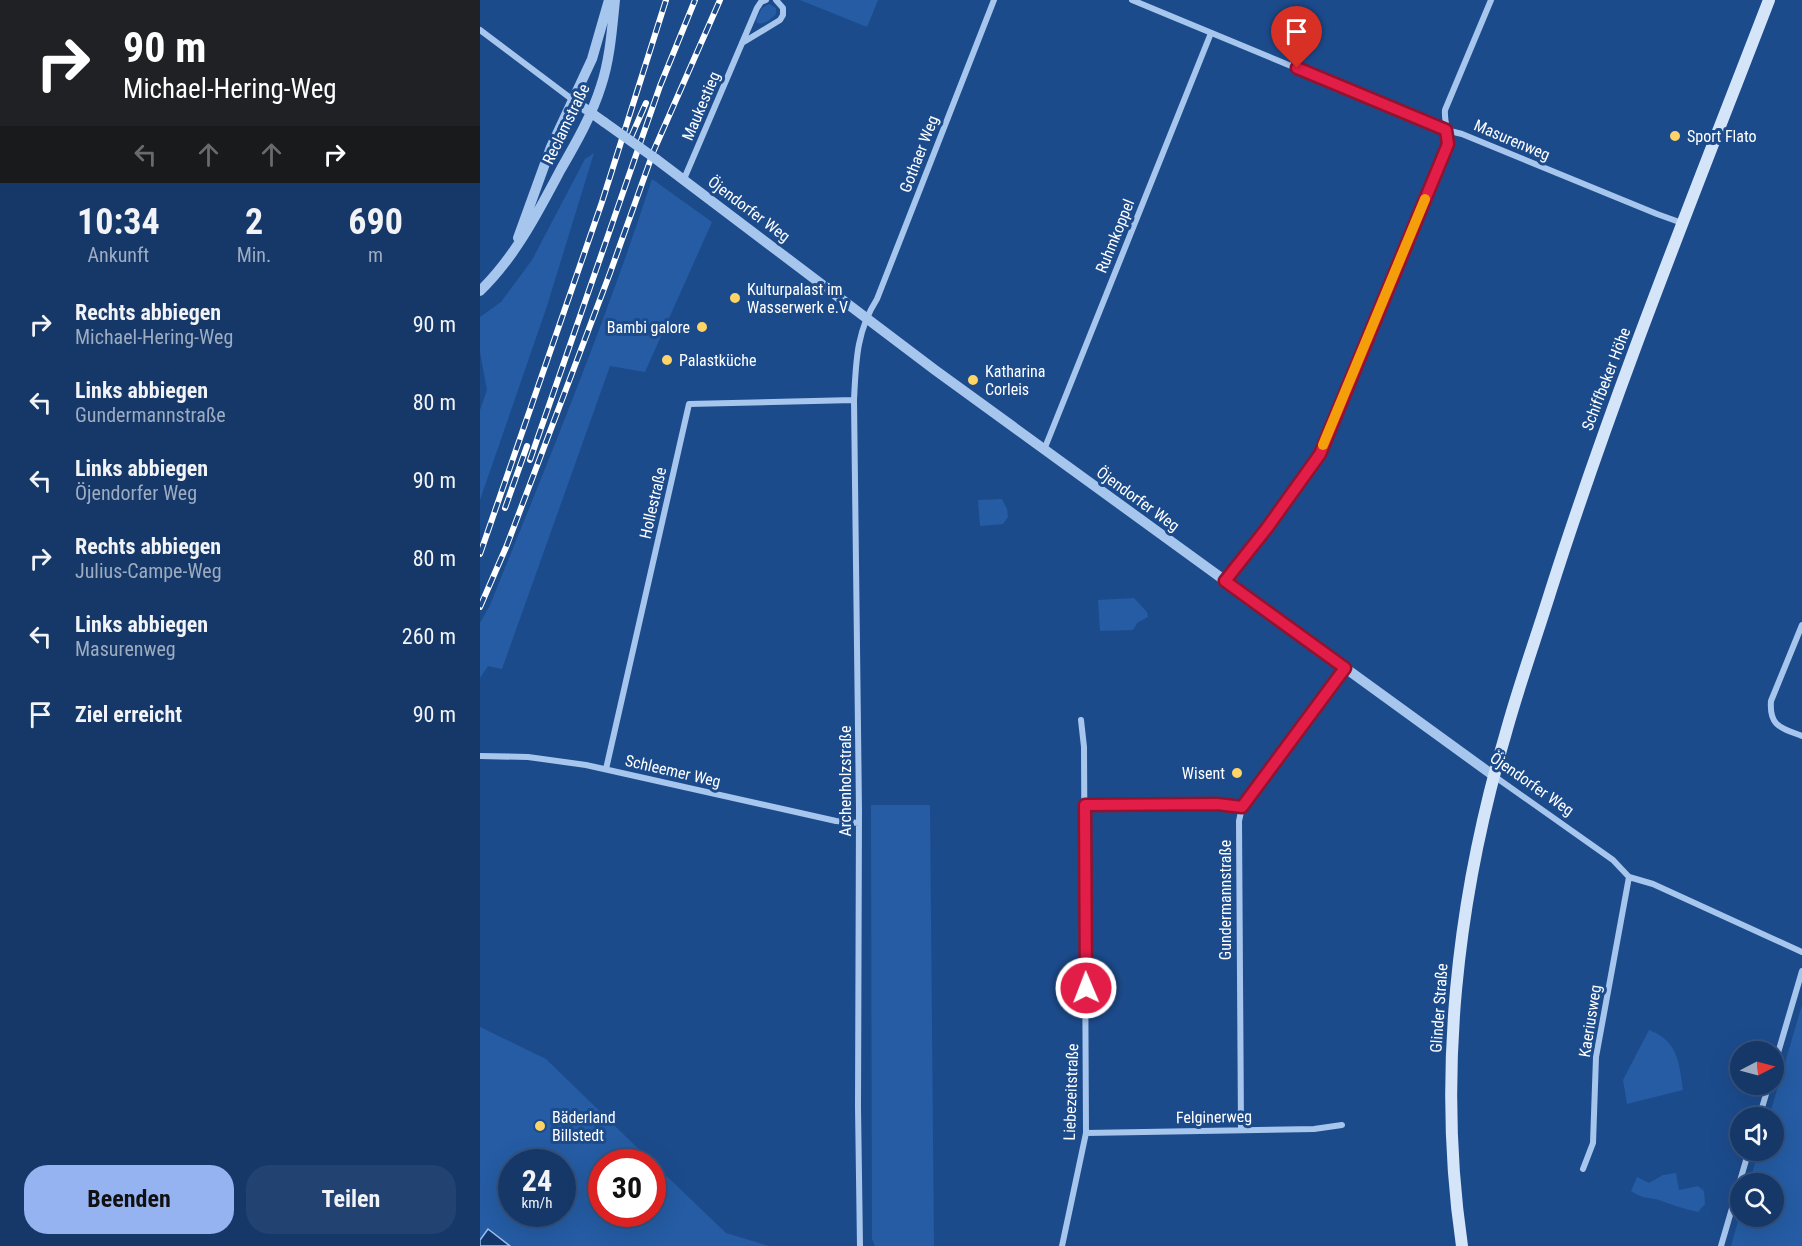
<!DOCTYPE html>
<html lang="de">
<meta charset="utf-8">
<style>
:root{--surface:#153869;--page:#224371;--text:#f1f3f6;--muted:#9dacc0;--line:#34527d;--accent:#95b2f1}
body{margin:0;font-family:"Roboto Condensed",sans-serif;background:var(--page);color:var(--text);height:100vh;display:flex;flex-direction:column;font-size:22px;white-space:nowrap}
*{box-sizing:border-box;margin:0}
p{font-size:20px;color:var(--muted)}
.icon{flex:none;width:33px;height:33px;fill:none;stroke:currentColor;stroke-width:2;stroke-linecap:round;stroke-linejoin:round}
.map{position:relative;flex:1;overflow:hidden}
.sheet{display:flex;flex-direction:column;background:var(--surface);width:480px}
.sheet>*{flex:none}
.top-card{background:#202124;color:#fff;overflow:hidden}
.needle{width:39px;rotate:84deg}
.tools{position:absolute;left:1250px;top:1041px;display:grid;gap:12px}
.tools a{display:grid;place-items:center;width:54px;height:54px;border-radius:50%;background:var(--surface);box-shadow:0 6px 24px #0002,0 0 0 2px var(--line);font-size:30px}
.speed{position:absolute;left:18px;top:1149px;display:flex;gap:12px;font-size:30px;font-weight:700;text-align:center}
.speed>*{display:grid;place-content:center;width:78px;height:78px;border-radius:50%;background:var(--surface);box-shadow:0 6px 24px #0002,0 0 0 2px var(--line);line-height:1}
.speed small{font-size:15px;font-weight:400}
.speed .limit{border:9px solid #d22;background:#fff;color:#111}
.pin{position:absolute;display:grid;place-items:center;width:51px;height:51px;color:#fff;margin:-62px -26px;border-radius:50% 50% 50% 0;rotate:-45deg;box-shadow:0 0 6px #0007}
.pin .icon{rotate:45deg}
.me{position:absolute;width:66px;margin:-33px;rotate:359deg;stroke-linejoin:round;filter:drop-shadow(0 0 4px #0008)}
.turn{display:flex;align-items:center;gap:21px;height:126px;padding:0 24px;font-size:27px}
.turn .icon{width:78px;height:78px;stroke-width:2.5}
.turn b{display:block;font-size:42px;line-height:51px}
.lanes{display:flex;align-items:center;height:57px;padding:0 24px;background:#0003;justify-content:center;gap:30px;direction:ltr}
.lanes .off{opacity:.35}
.eta{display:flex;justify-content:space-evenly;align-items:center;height:102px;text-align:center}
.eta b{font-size:36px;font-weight:700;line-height:42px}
.cta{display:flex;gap:12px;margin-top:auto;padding:12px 24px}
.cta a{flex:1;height:69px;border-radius:24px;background:var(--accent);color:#111;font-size:24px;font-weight:700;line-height:69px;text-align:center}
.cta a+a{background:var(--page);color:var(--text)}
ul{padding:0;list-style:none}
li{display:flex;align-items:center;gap:18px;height:78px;padding:0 24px}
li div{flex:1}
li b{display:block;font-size:22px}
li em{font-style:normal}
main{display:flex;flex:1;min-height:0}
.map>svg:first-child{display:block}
.green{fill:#255ca4;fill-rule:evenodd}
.water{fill:#13366a;stroke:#9ac0ef;stroke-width:1.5}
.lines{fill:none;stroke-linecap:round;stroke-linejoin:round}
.minor{stroke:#a7c6ed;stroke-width:6}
.tertiary{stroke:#a7c6ed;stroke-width:10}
.secondary{stroke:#d4e4f9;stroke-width:12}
.rail-casing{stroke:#fff;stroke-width:6}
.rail{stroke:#1c4b8c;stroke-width:4;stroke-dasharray:11;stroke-linecap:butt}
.tertiary-bridge{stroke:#a7c6ed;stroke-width:10}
.route-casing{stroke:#92132f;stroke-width:15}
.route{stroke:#e11d48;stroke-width:10}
.slow{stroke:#f59e0b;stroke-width:10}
.poi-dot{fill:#fdd465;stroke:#1c4b8c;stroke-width:2}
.labels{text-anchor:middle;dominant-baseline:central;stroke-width:6;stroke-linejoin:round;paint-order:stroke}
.street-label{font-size:16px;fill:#fff;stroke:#1c4b8c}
.poi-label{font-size:16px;fill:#fff;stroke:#1c4b8c;text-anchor:start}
</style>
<main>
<section class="sheet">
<div class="top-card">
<div class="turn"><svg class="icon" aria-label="right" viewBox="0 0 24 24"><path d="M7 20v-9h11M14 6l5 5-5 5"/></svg><div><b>90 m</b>Michael-Hering-Weg</div></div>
<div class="lanes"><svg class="icon off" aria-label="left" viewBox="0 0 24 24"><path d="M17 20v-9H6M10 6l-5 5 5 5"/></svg><svg class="icon off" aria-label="ahead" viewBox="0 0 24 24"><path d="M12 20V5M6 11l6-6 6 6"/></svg><svg class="icon off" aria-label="ahead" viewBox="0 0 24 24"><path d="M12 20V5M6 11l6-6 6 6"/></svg><svg class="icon" aria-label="right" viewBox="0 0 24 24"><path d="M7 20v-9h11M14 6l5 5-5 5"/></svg></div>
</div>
<div class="eta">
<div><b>10:34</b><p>Ankunft</p></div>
<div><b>2</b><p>Min.</p></div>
<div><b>690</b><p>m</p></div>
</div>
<ul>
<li><svg class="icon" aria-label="right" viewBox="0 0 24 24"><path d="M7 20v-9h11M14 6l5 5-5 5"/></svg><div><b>Rechts abbiegen</b><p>Michael-Hering-Weg</p></div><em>90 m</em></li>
<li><svg class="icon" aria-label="left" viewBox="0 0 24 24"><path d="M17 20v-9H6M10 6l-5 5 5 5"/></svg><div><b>Links abbiegen</b><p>Gundermannstraße</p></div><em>80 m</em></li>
<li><svg class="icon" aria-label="left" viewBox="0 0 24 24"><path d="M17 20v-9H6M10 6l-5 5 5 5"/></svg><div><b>Links abbiegen</b><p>Öjendorfer Weg</p></div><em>90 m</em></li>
<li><svg class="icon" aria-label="right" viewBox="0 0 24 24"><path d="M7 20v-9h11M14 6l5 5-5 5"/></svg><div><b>Rechts abbiegen</b><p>Julius-Campe-Weg</p></div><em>80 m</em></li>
<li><svg class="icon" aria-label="left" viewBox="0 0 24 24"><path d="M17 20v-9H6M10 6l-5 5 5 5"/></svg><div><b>Links abbiegen</b><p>Masurenweg</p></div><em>260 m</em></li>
<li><svg class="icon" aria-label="arrive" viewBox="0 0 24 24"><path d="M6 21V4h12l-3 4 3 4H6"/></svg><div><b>Ziel erreicht</b></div><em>90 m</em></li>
</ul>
<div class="cta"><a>Beenden</a><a>Teilen</a></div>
</section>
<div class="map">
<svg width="1322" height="1246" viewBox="0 0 1322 1246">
<rect width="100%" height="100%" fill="#1c4b8c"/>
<path class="green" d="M 320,0 L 398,0 L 387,27 Z
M 289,4 L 296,8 L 296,14 C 291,19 285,25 277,23 L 276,20 L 282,8 Z
M 114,153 L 67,306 L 0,500 L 0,410 L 7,390 L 0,352 L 0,317 L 21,302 L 52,260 L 105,159 Z
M 172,179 L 232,222 L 165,372 L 130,366 L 22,669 L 8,666 L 0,678 L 0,623 L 10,605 C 67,464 125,324 172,179 Z
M 522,499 L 527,509 L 528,517 L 523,524 L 500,526 L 498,500 Z
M 654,598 L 667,612 L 668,617 L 657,623 L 653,630 L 620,631 L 618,600 Z
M 391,805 L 450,805 L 454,1246 L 395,1246 L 392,1239 Z
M 1322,1005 L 1322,1246 L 1251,1246 L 1260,1214 L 1260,1216 L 1293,1216 L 1293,1184 L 1269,1183 L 1279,1151 L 1293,1150 L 1293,1118 L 1289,1117 Z
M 0,1027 L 66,1059 L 172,1162 L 122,1162 L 122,1214 L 172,1214 L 173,1163 L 246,1233 L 289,1246 L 30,1246 L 8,1229 L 0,1240 ZM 32,1162 L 82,1162 L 82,1214 L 32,1214 Z
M 1169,1030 C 1198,1041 1199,1062 1203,1090 L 1147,1104 L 1143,1080 Z
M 1196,1173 L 1199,1190 L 1218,1186 L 1224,1191 L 1225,1204 L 1218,1212 C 1204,1209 1192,1205 1179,1200 C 1168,1197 1162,1199 1151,1191 L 1157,1177 L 1169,1183 L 1183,1175 Z"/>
<path class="water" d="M 8,1229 L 30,1246 L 0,1246 L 0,1240 Z"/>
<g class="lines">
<path class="minor" d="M 652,0 L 966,130 L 982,134 L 1177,214 L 1202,223
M 0,30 L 93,100
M 262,43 L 300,20 L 303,15 L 303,8 L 296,0
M 204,179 L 277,8 L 281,2 L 286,0
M 564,450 L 731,33
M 745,581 L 787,528 L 840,454 L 968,144 C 969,132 964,122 965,110 L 1011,0
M 1322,625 L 1291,701 C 1289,727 1302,728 1322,736
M 0,756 L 48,757 L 106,765 L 356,821 L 379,823
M 126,769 L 209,404 L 374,400
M 1014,776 L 1133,860 L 1149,877 L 1173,884 L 1322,952
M 605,805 L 737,804 L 762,807
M 1293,1070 L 1322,971
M 1279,1118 L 1289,1084
M 761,1130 L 759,821 L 762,807 L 865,668
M 606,1133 L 834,1129 L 862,1125
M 1103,1169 L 1113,1143 L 1116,1057 L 1149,877
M 380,1246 L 378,1107 L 379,810 L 374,400 C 376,362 376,332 397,299 L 514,0
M 582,1246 L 606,1133 L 604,747 L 601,720
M 1241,1246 L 1269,1150"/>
<path class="tertiary" d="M 93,100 L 124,122
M 176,159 L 455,370 L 1014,776
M 38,238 L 71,147 L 112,59 L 129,0
M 0,291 C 36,256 58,212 81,169 C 96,143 112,115 121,86 C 130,59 132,29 135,0"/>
<path class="secondary" d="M 982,1246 C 957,1076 977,900 1025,736 C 1038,688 1055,641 1070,593 C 1134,392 1213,197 1289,0"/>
<g class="rail-casing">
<path id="rail" d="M 151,137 L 166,103
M 50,460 L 180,86 L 215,0
M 25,508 L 47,446
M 0,554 L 122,202 L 186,0
M 0,607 L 27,545 L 130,273 L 174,150 L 240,0"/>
</g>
<use href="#rail" class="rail"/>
<path class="tertiary-bridge" d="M 124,122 L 176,159"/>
</g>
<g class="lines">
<g class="route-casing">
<path id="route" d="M 606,988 L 605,805 L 737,804 L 762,807 L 865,668 L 745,581 L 787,528 L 840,454 L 968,144 L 966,130 L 817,68"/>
</g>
<use href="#route" class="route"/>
<path class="slow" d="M 843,445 L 945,199"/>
</g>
<g class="poi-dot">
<circle cx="1195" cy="136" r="6"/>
<circle cx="255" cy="298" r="6"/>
<circle cx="222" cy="327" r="6"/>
<circle cx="187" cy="360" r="6"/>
<circle cx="493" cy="380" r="6"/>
<circle cx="757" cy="773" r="6"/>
<circle cx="60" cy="1126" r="6"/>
</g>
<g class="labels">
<g class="street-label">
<text transform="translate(221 106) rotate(-67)">Maukestieg</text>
<text transform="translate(86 124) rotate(-64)">Reclamstraße</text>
<text transform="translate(1032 140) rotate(23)">Masurenweg</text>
<text transform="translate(439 154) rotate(-69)">Gothaer Weg</text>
<text transform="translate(269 209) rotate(37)">Öjendorfer Weg</text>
<text transform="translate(635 236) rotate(-68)">Ruhmkoppel</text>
<text transform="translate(1126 379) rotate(-69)">Schiffbeker Höhe</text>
<text transform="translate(658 499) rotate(36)">Öjendorfer Weg</text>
<text transform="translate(173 503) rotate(-77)">Hollestraße</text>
<text transform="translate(193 771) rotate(13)">Schleemer Weg</text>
<text transform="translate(365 781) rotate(-90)">Archenholzstraße</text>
<text transform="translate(1052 784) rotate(35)">Öjendorfer Weg</text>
<text transform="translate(745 900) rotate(-90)">Gundermannstraße</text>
<text transform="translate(959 1008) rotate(-86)">Glinder Straße</text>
<text transform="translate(1110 1021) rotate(-81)">Kaeriusweg</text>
<text transform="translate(591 1092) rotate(-88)">Liebezeitstraße</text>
<text transform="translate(734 1117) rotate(-1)">Felginerweg</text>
</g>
<g class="poi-label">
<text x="1207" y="136">Sport Flato</text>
<text x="267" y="289">Kulturpalast im<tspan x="267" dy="18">Wasserwerk e.V</tspan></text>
<text x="210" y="327" text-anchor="end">Bambi galore</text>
<text x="199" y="360">Palastküche</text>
<text x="505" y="371">Katharina<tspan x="505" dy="18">Corleis</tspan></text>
<text x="745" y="773" text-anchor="end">Wisent</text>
<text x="72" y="1117">Bäderland<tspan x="72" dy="18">Billstedt</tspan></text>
</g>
</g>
</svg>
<div class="tools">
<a><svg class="needle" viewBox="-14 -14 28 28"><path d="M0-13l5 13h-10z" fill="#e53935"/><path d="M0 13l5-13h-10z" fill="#9dacc0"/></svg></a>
<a><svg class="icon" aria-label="sound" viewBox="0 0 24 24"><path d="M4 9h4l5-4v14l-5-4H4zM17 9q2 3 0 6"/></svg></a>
<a><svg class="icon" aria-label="search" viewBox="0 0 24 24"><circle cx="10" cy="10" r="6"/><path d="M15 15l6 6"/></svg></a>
</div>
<div class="speed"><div>24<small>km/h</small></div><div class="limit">30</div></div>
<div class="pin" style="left:817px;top:68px;background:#d93025"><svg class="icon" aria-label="arrive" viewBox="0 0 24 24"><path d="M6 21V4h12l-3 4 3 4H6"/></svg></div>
<svg class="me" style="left:606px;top:988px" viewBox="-20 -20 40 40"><circle r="17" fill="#e11d48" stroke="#fff" stroke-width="3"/><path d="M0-11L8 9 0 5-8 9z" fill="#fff"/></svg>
</div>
</main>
